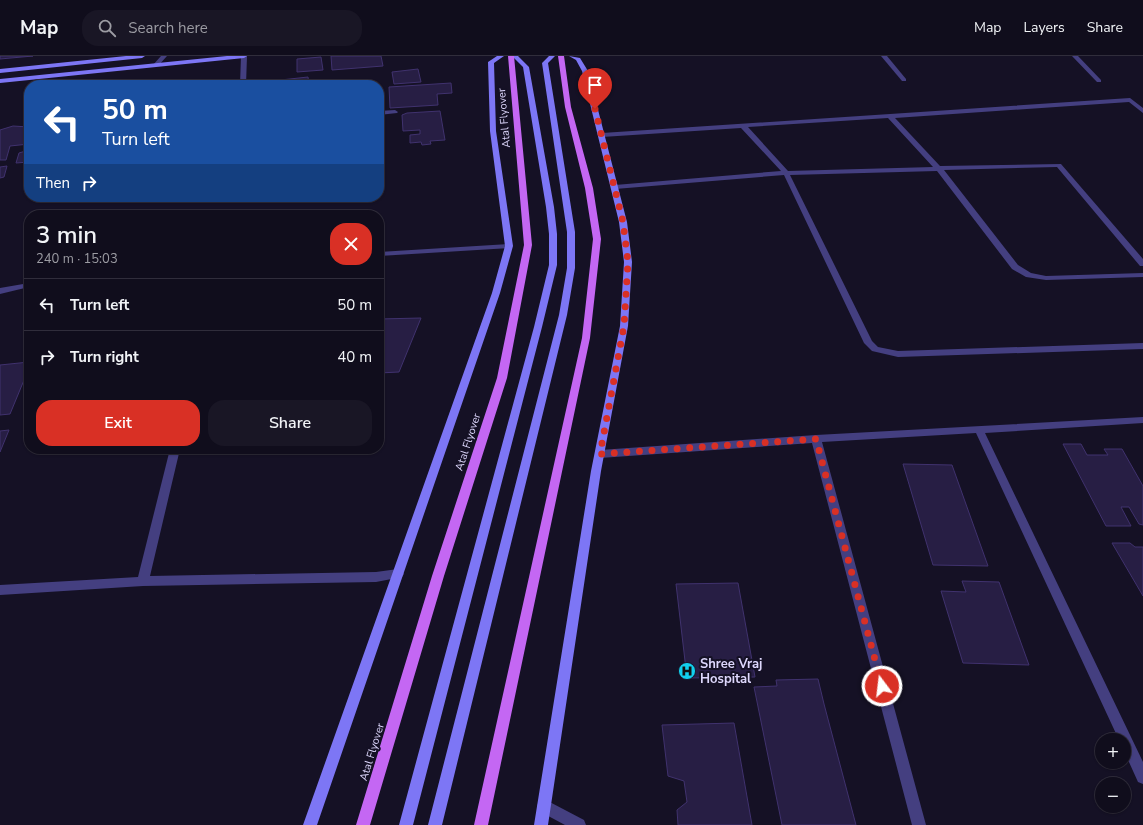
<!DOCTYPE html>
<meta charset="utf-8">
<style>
:root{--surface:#100d1c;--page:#191625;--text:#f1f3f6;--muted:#9c9ca3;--line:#302d3b;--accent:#d93025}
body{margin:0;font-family:"Nunito Sans",sans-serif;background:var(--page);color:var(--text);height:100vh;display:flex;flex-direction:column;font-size:15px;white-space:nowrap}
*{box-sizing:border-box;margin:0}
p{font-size:13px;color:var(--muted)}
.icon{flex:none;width:22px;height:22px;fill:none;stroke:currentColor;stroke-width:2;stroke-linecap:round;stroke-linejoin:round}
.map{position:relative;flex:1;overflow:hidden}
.sheet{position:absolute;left:24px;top:154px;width:360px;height:244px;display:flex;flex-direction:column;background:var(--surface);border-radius:16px;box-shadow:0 1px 3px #0004,0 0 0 1px var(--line)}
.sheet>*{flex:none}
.hud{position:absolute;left:24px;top:24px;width:360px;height:122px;border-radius:16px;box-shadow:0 1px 3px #0004,0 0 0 1px var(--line);background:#1a4fa0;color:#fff;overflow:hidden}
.controls{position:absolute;left:1095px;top:677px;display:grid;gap:8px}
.controls a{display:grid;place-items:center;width:36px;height:36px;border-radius:50%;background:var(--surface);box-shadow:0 1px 3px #0004,0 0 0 1px var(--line);font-size:20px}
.pin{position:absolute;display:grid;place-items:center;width:34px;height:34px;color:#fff;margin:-41px -17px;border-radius:50% 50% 50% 0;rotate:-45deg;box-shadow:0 0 4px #0007}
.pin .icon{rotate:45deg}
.me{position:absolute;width:44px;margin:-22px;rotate:345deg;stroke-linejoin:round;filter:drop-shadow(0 0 3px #0008)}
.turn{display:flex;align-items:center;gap:14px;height:84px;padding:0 12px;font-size:18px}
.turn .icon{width:52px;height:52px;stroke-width:2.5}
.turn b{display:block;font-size:28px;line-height:34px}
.then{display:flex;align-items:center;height:38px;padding:0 12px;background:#0003;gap:8px;font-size:15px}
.round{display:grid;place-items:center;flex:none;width:42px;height:42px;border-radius:16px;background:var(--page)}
.head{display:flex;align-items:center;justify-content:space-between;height:68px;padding:0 12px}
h1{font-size:24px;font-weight:600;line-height:30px}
.action{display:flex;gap:8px;margin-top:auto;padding:8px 12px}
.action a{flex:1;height:46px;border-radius:16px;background:var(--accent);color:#fff;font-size:16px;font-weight:600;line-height:46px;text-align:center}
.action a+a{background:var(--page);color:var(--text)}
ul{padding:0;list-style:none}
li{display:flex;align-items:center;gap:12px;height:52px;padding:0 12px;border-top:1px solid var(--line)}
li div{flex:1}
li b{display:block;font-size:15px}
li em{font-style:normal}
header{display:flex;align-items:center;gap:24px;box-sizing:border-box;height:56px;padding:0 20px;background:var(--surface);border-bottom:1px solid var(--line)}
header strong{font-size:19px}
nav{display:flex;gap:22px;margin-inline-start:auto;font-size:14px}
.search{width:280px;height:36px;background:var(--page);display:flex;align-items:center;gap:10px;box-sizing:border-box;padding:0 14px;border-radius:16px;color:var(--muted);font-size:15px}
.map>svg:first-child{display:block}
.building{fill:#271e44;stroke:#40326e}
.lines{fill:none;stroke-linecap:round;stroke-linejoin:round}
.lane{fill:#443f80;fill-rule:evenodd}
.street{fill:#443f80;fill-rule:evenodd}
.secondary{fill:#7d76f5;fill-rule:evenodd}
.primary{fill:#c467f3;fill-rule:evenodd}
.route{stroke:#d93025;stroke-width:7;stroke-dasharray:0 12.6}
.labels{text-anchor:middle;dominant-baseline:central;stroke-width:4;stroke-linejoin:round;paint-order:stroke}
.street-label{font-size:11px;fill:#ddd7fc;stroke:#151125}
.near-poi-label{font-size:13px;font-weight:bold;fill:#ddd7fc;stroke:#151125;text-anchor:start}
</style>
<header>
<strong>Map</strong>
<div class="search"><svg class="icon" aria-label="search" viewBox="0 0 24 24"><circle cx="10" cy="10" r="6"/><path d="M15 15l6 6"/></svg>Search here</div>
<nav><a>Map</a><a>Layers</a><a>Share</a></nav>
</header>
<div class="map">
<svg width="1143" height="769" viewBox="0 0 1143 769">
<rect width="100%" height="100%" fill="#151125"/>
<path class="building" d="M 0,0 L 33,0 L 0,3 Z
M 331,0 L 381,0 L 383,10 L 332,14 Z
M 321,1 L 323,14 L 297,16 L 297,3 Z
M 418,13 L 421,26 L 394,28 L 392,16 Z
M 308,21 L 309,29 L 253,29 L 253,27 Z
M 451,27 L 452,37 L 437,38 L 438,49 L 390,52 L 389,31 Z
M 440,55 L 445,84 L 430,85 L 431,88 L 422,89 L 421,86 L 410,87 L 410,79 L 420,78 L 420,74 L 403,75 L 402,59 L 407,57 Z
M 13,70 L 29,71 L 29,88 L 10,90 L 6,104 L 0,104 L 0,74 Z
M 29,94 L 29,106 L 16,107 L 19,97 Z
M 7,110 L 4,121 L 0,122 L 0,111 Z
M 421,262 L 399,316 L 379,317 L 379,263 Z
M 29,306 L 29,312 L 10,358 L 0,359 L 0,309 Z
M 9,374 L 0,396 L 0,375 Z
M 1063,388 L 1081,388 L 1087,399 L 1108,399 L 1104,393 L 1122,393 L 1143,430 L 1143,469 L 1139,468 L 1129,451 L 1121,451 L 1131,470 L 1106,470 Z
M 903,408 L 952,409 L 988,510 L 933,509 Z
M 1112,487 L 1130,487 L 1135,491 L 1143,491 L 1143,540 Z
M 962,525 L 999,526 L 1029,609 L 963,607 L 941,535 L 966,536 Z
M 738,527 L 755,621 L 687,622 L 676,528 Z
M 818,623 L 824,648 L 856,769 L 782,769 L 754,631 L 777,630 L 776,624 Z
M 734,667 L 752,769 L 678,769 L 677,754 L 687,746 L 684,725 L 668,720 L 662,669 Z"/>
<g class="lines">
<path class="lane" d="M 881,0 L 887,0 L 906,23 L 906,25 L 902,25 Z"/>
<path class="street" d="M 161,0 L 167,0 L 158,10 L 154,10 L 153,9 Z
M 241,0 L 247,0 L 246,29 L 240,29 Z
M 1072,0 L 1078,0 L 1101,24 L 1101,26 L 1097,26 Z
M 1130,42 L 1143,52 L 1143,57 L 1129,46 L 895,62 L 940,110 L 1061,108 L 1143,203 L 1143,210 L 1140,210 L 1057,111 L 944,114 L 1018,209 L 1031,217 L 1046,220 L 1143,217 L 1143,221 L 1046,224 L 1026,221 L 1012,213 L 937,115 L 790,119 L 872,285 L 878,291 L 898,295 L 1143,287 L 1143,293 L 898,301 L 872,295 L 864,287 L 784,119 L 615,133 L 611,131 L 615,129 L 781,115 L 741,72 L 602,81 L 599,79 L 602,77 ZM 888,62 L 933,111 L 788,115 L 748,71 Z
M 395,54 L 398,56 L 397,57 L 379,59 L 379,55 Z
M 509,188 L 512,188 L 512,192 L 379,200 L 379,196 Z
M 29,227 L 29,231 L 0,238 L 0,232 Z
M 1143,361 L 1143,367 L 985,377 L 1143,706 L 1143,728 L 1138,726 L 1124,695 L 1124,684 L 1119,684 L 976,377 L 822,386 L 926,769 L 912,769 L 812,387 L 600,402 L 596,401 L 595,398 L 596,395 L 600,394 L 816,379 Z
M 170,393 L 180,393 L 150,520 L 376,516 L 398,513 L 402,515 L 404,518 L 402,521 L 376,526 L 143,530 L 0,539 L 0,529 L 138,521 Z
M 544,743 L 584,764 L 586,769 L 565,769 L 539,755 L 537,750 L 539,745 Z"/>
<path class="secondary" d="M 126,0 L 145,0 L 142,2 L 0,17 L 0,13 Z
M 227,0 L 247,0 L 244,2 L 0,27 L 0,23 Z
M 497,0 L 504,0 L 494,7 L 496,75 L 513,190 L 500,237 L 317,769 L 303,769 L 492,237 L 505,190 L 490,75 L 488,6 Z
M 512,0 L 518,0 L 529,11 L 554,151 L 557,178 L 557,209 L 542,271 L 413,769 L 399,769 L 534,271 L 549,209 L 549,178 L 546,151 L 523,11 Z
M 549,0 L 555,0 L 548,7 L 575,176 L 575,212 L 567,259 L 442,769 L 428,769 L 559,259 L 567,212 L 567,176 L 542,7 Z
M 569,0 L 580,2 L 588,15 L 627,166 L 632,206 L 628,270 L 601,415 L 548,769 L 534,769 L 591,415 L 620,270 L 624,206 L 619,166 L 582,15 L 576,4 Z"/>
<path class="primary" d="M 508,0 L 514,0 L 532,189 L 507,322 L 444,520 L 370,769 L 356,769 L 432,520 L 497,322 L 524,189 Z
M 558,0 L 564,0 L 571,51 L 593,132 L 601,183 L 590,282 L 488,769 L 474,769 L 582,282 L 593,183 L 585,132 L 565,51 Z"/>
</g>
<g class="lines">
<path class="route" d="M 595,53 L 623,166 L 628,206 L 624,270 L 600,398 L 816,383 L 882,630"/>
</g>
<defs>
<g id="hospital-disc" transform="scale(0.9)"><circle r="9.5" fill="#12cfed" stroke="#151125"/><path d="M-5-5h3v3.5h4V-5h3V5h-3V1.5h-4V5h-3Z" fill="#111"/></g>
</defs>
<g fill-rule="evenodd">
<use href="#hospital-disc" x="687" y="615"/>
</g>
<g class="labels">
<g class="street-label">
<text transform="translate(504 62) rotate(-95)">Atal Flyover</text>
<text transform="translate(468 386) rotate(-72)">Atal Flyover</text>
<text transform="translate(372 696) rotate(-73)">Atal Flyover</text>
</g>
<g class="near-poi-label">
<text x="700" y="608">Shree Vraj<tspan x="700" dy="15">Hospital</tspan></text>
</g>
</g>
</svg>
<div class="controls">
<a>+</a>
<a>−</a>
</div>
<div class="pin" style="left:595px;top:53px;background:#d93025"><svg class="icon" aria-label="arrive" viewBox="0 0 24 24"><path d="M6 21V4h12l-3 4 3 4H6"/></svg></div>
<svg class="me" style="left:882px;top:630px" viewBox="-20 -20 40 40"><circle r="17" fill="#d93025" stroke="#fff" stroke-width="3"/><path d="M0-11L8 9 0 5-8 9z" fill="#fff"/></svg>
<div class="hud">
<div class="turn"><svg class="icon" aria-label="left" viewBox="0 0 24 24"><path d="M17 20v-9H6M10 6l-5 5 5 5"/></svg><div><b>50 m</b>Turn left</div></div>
<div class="then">Then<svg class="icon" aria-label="right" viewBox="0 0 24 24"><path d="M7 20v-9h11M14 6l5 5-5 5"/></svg></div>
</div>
<section class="sheet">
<div class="head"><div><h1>3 min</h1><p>240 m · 15:03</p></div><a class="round" style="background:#d93025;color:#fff"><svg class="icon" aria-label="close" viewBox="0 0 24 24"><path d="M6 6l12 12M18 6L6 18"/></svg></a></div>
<ul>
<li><svg class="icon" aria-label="left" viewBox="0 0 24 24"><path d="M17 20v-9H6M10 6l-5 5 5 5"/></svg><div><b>Turn left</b></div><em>50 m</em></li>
<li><svg class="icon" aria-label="right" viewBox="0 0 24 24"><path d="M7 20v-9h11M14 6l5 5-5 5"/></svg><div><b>Turn right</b></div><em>40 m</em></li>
</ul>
<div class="action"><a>Exit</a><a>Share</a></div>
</section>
</div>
